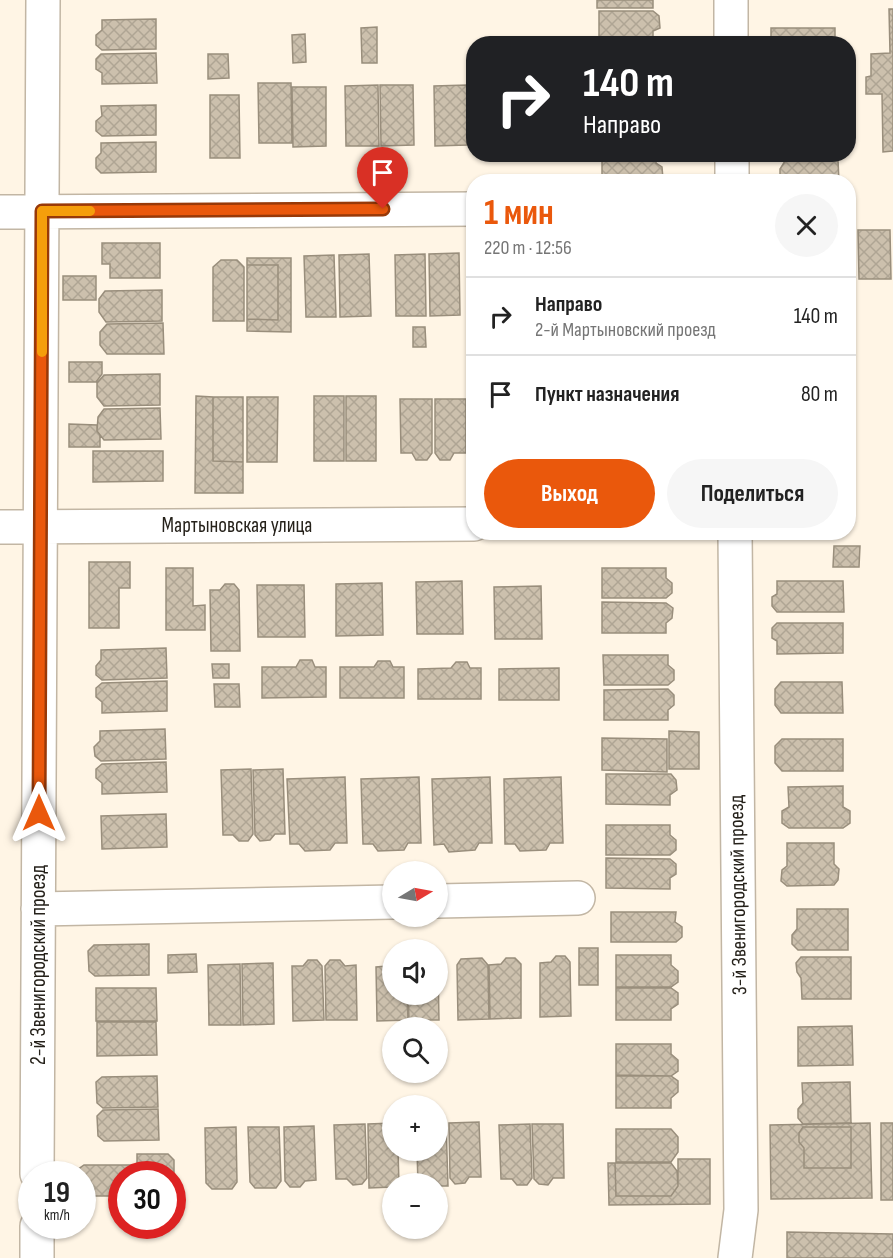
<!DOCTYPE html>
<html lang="ru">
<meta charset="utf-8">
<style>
:root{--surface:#fff;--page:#f6f6f6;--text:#222;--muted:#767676;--line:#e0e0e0;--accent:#ea580c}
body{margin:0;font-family:"Sofia Sans Condensed",sans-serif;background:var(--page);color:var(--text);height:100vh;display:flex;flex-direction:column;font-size:22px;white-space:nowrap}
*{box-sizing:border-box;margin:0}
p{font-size:20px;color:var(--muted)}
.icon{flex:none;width:33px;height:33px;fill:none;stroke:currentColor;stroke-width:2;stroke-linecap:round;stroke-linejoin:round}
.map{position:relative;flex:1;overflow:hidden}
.details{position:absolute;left:466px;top:174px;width:390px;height:366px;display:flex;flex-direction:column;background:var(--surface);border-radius:24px;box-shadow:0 2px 4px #0004}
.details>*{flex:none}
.banner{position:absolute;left:466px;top:36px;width:390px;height:126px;border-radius:24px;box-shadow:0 2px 4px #0004;background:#202124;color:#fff;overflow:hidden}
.needle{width:39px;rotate:80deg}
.fabs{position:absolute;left:382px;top:861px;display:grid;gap:12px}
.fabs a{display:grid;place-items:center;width:66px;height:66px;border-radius:50%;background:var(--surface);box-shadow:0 2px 4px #0004;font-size:30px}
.speed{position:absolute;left:18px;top:1161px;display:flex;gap:12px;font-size:30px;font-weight:700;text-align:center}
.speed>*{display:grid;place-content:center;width:78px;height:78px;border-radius:50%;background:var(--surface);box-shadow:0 2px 4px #0004;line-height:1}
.speed small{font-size:15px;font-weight:400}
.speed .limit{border:9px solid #d22;background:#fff;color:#111}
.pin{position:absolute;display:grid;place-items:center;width:51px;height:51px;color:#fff;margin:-62px -26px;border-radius:50% 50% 50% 0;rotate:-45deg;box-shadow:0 0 6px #0007}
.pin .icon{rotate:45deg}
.me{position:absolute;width:66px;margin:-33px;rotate:0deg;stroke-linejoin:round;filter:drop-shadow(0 0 4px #0008)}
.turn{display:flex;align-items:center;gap:21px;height:126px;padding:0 18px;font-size:27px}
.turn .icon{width:78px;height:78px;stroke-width:2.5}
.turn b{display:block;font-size:42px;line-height:51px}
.round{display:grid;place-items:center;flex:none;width:63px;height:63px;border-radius:32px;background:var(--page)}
.summary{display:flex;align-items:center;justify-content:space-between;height:102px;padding:0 18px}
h1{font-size:36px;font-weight:700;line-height:45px;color:var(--accent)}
.cta{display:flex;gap:12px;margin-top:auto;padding:12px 18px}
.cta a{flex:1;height:69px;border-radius:36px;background:var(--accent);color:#fff;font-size:24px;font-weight:700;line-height:69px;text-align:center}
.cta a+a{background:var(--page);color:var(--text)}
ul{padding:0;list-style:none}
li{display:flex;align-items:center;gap:18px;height:78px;padding:0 18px;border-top:2px solid var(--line)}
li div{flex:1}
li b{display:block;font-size:22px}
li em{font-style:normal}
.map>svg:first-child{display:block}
.building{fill:url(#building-cross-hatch);stroke:#998e7c;stroke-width:1.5}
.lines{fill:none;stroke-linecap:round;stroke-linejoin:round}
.street-casing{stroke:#c2b6a4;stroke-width:36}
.street{stroke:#fff;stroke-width:33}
.route-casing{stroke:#983908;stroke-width:15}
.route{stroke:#ea580c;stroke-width:10}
.slow{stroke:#f59e0b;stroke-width:10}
.labels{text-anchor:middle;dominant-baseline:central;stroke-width:4.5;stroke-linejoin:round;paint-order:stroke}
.street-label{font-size:21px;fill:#25211a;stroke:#fff}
</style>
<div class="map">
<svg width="893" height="1258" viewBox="0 0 893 1258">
<defs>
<pattern id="building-cross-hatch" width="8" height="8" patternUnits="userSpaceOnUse" patternTransform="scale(1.5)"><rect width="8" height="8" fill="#ccc0ad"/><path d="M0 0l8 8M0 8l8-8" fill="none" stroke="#afa594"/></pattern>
</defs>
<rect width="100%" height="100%" fill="#fff5e5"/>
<path class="building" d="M 597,0 L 653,0 L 653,8 L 597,8 Z
M 889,9 L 893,9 L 893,151 L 883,152 L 882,94 L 866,94 L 866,77 L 871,76 L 871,54 L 890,53 Z
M 599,11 L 653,11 L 659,16 L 660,28 L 653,31 L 653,42 L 599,42 Z
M 156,19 L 156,49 L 102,50 L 96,45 L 96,35 L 102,30 L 102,20 Z
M 377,27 L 377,63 L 362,63 L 361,28 Z
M 771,28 L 835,28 L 835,44 L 771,44 Z
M 305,34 L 306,62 L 293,63 L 292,35 Z
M 156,53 L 157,83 L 102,84 L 102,73 L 96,69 L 96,59 L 101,54 Z
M 208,54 L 228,54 L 229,78 L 208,79 Z
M 258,83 L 291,83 L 292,143 L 259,143 Z
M 378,85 L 379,146 L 346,146 L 345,86 Z
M 380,85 L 413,85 L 414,145 L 381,146 Z
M 467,85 L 467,145 L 435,146 L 434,86 Z
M 474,85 L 474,145 L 470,145 L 470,86 Z
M 292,87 L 326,87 L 326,146 L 293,147 Z
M 210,95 L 239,95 L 240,158 L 210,158 Z
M 156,105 L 156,135 L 102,136 L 96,131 L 96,121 L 102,116 L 101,106 Z
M 156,142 L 156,172 L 101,173 L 96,168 L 96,158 L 101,153 L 101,143 Z
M 602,154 L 656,154 L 656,163 L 662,167 L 663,179 L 658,182 L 602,182 Z
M 784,154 L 838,154 L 838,157 L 786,158 Z
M 838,160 L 839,182 L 782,182 L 780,179 L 780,169 L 785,161 Z
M 858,230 L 890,230 L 891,279 L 859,279 Z
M 102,243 L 160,243 L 160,278 L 110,278 L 110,264 L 102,264 Z
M 459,253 L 460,315 L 430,316 L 429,254 Z
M 369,254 L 371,316 L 340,317 L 339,255 Z
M 425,254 L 426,316 L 396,316 L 395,255 Z
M 334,255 L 336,317 L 306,317 L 304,256 Z
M 247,258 L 291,258 L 291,332 L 247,331 L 247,319 L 278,320 L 278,265 L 247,265 Z
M 221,260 L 237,260 L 244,267 L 244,321 L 213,321 L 213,267 Z
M 247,265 L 278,265 L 278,320 L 247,319 Z
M 63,276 L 96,276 L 96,300 L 63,300 Z
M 162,290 L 162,321 L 106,322 L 99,312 L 99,299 L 105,291 Z
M 163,323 L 164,354 L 107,354 L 100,345 L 100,332 L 107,324 Z
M 413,327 L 425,327 L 426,347 L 413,347 Z
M 69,362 L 102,362 L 102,374 L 96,382 L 69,382 Z
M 160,374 L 160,405 L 104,406 L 97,397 L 97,383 L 104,375 Z
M 196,396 L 213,397 L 213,461 L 243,462 L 243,493 L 195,493 Z
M 314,396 L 344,396 L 344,461 L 314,461 Z
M 346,396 L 376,396 L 376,461 L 346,461 Z
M 213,397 L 243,397 L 243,462 L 213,461 Z
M 247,397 L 278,397 L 277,462 L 247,462 Z
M 400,399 L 432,399 L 432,453 L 427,460 L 416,460 L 412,453 L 401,453 Z
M 435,399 L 466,399 L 466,453 L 454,453 L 450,460 L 440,460 L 435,453 Z
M 160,408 L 161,439 L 104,440 L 97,431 L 98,417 L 104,409 Z
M 69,424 L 97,425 L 97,431 L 100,435 L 100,447 L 69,447 Z
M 93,451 L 163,451 L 163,481 L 93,482 Z
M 834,546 L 860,546 L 859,567 L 833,567 Z
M 89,562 L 130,562 L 130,588 L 119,588 L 119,628 L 89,628 Z
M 166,568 L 193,568 L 193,606 L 205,605 L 205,630 L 166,630 Z
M 602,568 L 666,568 L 666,578 L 672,583 L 672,593 L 666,598 L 602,598 Z
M 462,581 L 463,634 L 417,634 L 416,582 Z
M 777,581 L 843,581 L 844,612 L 777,612 L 772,606 L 772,597 L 777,594 Z
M 382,583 L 383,635 L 336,636 L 336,584 Z
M 225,584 L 234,584 L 239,590 L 240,651 L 211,651 L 210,590 L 220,590 Z
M 257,585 L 304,585 L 305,637 L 258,637 Z
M 541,586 L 542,639 L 495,639 L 494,587 Z
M 602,602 L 666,603 L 673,608 L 672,618 L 666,623 L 666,633 L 602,633 Z
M 777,623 L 843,623 L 843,653 L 777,654 L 777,641 L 772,638 L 772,628 Z
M 166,648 L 167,678 L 102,680 L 96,675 L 96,666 L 101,660 L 101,650 Z
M 603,655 L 668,655 L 668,665 L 674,670 L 674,680 L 668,685 L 604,685 Z
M 300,660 L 312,660 L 315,667 L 326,667 L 326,697 L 262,698 L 262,667 L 296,667 Z
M 378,661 L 390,661 L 393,667 L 404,667 L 404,698 L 340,698 L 340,667 L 374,667 Z
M 456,662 L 467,662 L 470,668 L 481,668 L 481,699 L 418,699 L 418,669 L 451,668 Z
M 212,664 L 229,664 L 229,678 L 213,678 Z
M 559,668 L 559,700 L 499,700 L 499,669 Z
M 167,681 L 167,711 L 102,713 L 102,702 L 96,697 L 96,688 L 102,683 Z
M 781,682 L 842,682 L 843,713 L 781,713 L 775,705 L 775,689 Z
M 214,684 L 239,684 L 240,707 L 215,707 Z
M 668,689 L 674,695 L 674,705 L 668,710 L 668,720 L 604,720 L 604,690 Z
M 165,729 L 166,759 L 101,761 L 95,756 L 94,747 L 100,741 L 100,731 Z
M 669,731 L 699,732 L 699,769 L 669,769 Z
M 602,738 L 667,739 L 667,772 L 602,770 Z
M 782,739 L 843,739 L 843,771 L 782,771 L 775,763 L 775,746 Z
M 166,762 L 167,792 L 102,794 L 102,783 L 96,778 L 96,769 L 102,764 Z
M 251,769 L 253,834 L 248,841 L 239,841 L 233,835 L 223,835 L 221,770 Z
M 283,769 L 285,834 L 275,834 L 270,840 L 260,841 L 255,835 L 253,770 Z
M 606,774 L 671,774 L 676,780 L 677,790 L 670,795 L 670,805 L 606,804 Z
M 345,777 L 347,843 L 335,843 L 330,850 L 305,851 L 299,844 L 290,844 L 287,779 Z
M 419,777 L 421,843 L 408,843 L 404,850 L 378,851 L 373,844 L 363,844 L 361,779 Z
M 490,777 L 492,843 L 479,843 L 475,850 L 449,852 L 444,844 L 434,845 L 432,779 Z
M 561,777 L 563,843 L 550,843 L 546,850 L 520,851 L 515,844 L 505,844 L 504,779 Z
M 843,786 L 843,807 L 850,811 L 850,823 L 843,828 L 789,828 L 782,823 L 782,811 L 789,807 L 788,787 Z
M 166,814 L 167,847 L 102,849 L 101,816 Z
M 606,825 L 670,825 L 670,835 L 676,840 L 676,850 L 670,855 L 606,855 Z
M 787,843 L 834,843 L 834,864 L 839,869 L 838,880 L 834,885 L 787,886 L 781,881 L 782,870 L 787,866 Z
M 606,858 L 670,859 L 676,864 L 676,874 L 670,878 L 670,889 L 606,888 Z
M 797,909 L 848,909 L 848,950 L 798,950 L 792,944 L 792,935 L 797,929 Z
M 611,912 L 676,912 L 675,922 L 682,927 L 682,937 L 676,942 L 611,942 Z
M 149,944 L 149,975 L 95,976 L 89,971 L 88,951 L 94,945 Z
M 579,948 L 598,948 L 598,985 L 579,985 Z
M 196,954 L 197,972 L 168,973 L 168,955 Z
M 616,955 L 671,955 L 671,965 L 678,971 L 678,982 L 671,987 L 616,987 Z
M 556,956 L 565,956 L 570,962 L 571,1016 L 540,1017 L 540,963 L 551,962 Z
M 801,957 L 851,957 L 851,999 L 802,999 L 801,978 L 797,972 L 796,963 Z
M 482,958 L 488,965 L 489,1019 L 458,1020 L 457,965 L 461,959 Z
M 506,958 L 515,958 L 521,964 L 521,1018 L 490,1019 L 489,965 L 501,964 Z
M 308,960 L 317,960 L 322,966 L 324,1020 L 293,1021 L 292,966 L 303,966 Z
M 330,960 L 340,960 L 345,966 L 356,965 L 357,1020 L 326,1020 L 325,966 Z
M 392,960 L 393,994 L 407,994 L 408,1020 L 377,1021 L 376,967 L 387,966 Z
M 273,963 L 274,1024 L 243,1025 L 242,964 Z
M 240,964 L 241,1025 L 209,1025 L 208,965 Z
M 438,965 L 439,1020 L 409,1020 L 408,994 L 438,994 Z
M 96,988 L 156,988 L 157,1021 L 96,1021 Z
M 616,988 L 671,988 L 678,993 L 678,1004 L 671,1009 L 671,1020 L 616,1020 Z
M 97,1022 L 156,1022 L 157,1055 L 97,1056 Z
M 852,1026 L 853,1065 L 798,1066 L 798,1027 Z
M 616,1044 L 671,1044 L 671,1054 L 678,1060 L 678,1071 L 671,1076 L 616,1075 Z
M 157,1076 L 158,1107 L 103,1108 L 97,1103 L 96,1082 L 102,1077 Z
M 616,1076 L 671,1076 L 678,1081 L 678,1092 L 671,1098 L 671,1108 L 616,1108 Z
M 850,1082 L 851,1123 L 803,1124 L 798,1118 L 798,1109 L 803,1103 L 802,1083 Z
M 158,1109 L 159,1140 L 104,1141 L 98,1136 L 97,1116 L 103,1110 Z
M 446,1122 L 448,1186 L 438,1186 L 438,1184 L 418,1184 L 417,1150 L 438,1150 L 438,1123 Z
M 479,1122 L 481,1177 L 469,1177 L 465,1183 L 455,1184 L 450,1178 L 449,1123 Z
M 393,1123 L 393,1150 L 398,1150 L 399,1184 L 393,1184 L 393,1187 L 369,1188 L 368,1124 Z
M 870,1123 L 872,1198 L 771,1199 L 770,1125 Z
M 881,1123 L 893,1123 L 893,1200 L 881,1200 Z
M 365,1124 L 367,1178 L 362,1184 L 353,1185 L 347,1179 L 336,1179 L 334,1125 Z
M 530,1124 L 532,1178 L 527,1185 L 517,1185 L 512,1179 L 501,1179 L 499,1125 Z
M 532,1124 L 563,1124 L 564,1178 L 553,1178 L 548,1185 L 539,1184 L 534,1179 Z
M 314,1126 L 316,1180 L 305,1181 L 300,1187 L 290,1187 L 285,1181 L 284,1127 Z
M 236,1127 L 237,1182 L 232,1189 L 212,1189 L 206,1183 L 205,1128 Z
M 248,1127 L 279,1127 L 281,1181 L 276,1188 L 255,1188 L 250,1182 Z
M 803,1127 L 851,1127 L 851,1168 L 804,1168 L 804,1148 L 799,1142 L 799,1133 Z
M 616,1129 L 671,1129 L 678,1137 L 678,1152 L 671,1162 L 616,1162 Z
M 137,1154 L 168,1154 L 174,1160 L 174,1172 L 171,1174 L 137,1174 Z
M 678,1159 L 710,1159 L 710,1204 L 609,1205 L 608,1163 L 615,1163 L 616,1196 L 671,1196 L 678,1186 Z
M 615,1163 L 671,1163 L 677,1171 L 678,1186 L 671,1196 L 616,1196 Z
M 84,1165 L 132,1165 L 132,1174 L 122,1174 L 122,1196 L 82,1196 L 82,1174 L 77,1174 L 77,1170 Z
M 787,1232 L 893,1234 L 893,1258 L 787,1258 Z"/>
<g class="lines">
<g class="street-casing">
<path id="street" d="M 731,0 L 731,44
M 732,154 L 732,182
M 0,212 L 474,209
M 0,527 L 474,524
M 735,532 L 741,1210 L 735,1258
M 438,901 L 578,898
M 38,909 L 393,902
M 37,1174 L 43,0
M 37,1258 L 37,1226"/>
</g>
<use href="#street" class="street"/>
</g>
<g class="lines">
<g class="route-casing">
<path id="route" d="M 39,813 L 42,211 L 383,209"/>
</g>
<use href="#route" class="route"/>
<path class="slow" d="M 42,352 L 42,211 L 90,211"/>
</g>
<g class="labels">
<g class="street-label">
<text x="237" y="525">Мартыновская улица</text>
<text transform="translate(738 895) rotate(-91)">3-й Звенигородский проезд</text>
<text transform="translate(38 965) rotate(-90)">2-й Звенигородский проезд</text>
</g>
</g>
</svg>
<div class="fabs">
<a><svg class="needle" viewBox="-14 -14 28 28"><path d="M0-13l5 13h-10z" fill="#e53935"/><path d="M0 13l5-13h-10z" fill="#767676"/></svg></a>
<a><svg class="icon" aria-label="sound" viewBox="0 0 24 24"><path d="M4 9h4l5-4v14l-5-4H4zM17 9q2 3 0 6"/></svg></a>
<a><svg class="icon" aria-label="search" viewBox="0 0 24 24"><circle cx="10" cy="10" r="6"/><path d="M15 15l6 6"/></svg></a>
<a>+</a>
<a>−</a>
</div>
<div class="speed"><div>19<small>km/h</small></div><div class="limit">30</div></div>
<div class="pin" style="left:383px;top:209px;background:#d93025"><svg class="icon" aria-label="arrive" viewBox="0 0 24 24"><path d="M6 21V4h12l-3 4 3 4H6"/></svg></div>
<svg class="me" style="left:39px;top:813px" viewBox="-20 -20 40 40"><path d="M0-17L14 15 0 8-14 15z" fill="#ea580c" stroke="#fff" stroke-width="4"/></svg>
<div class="banner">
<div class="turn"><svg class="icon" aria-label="right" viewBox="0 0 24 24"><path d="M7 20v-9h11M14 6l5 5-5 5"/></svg><div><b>140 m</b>Направо</div></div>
</div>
<section class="details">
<div class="summary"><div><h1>1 мин</h1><p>220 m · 12:56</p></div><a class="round"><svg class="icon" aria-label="close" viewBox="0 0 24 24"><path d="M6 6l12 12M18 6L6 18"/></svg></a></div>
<ul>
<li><svg class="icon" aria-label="right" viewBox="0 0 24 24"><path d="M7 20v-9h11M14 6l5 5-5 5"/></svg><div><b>Направо</b><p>2-й Мартыновский проезд</p></div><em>140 m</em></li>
<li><svg class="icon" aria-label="arrive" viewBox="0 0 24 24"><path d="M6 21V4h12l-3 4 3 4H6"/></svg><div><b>Пункт назначения</b></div><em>80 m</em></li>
</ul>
<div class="cta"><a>Выход</a><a>Поделиться</a></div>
</section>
</div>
